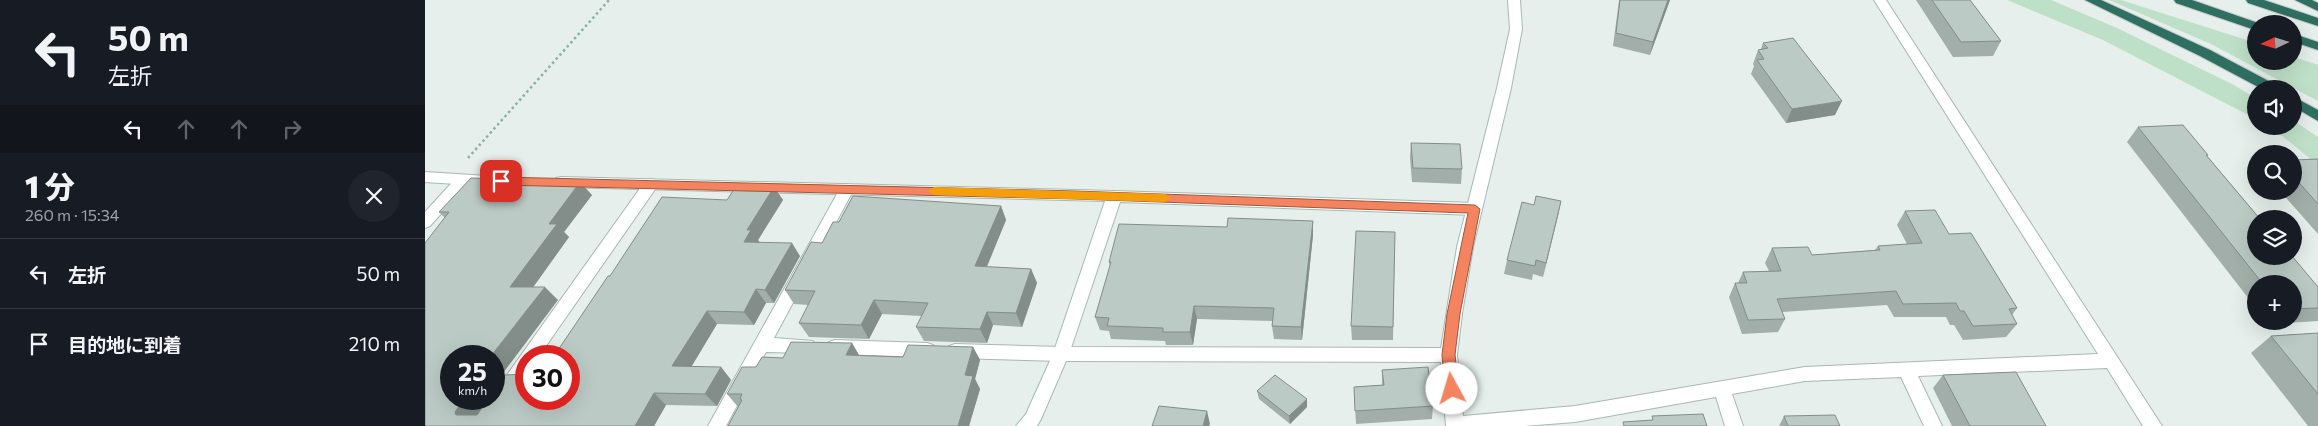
<!DOCTYPE html>
<html lang="ja">
<meta charset="utf-8">
<style>
:root{--surface:#171b24;--page:#20242c;--text:#f1f3f6;--muted:#9ea1a6;--line:#363941}
body{margin:0;font-family:Commissioner,"Noto Sans JP",sans-serif;background:var(--page);color:var(--text);height:100vh;display:flex;flex-direction:column;font-size:19px;white-space:nowrap}
*{box-sizing:border-box;margin:0}
p{font-size:16px;color:var(--muted)}
.icon{flex:none;width:28px;height:28px;fill:none;stroke:currentColor;stroke-width:2;stroke-linecap:round;stroke-linejoin:round}
.map{position:relative;flex:1;overflow:hidden}
.panel{display:flex;flex-direction:column;background:var(--surface);width:425px}
.panel>*{flex:none}
.top-card{background:#171b24;color:var(--text);overflow:hidden}
.needle{width:32px;rotate:266deg}
.controls{position:absolute;left:1822px;top:15px;display:grid;gap:10px}
.controls a{display:grid;place-items:center;width:55px;height:55px;border-radius:50%;background:var(--surface);box-shadow:0 5px 20px #0002;font-size:25px}
.speed{position:absolute;left:15px;top:345px;display:flex;gap:10px;font-size:25px;font-weight:700;text-align:center}
.speed>*{display:grid;place-content:center;width:65px;height:65px;border-radius:50%;background:var(--surface);box-shadow:0 5px 20px #0002;line-height:1}
.speed small{font-size:12px;font-weight:400}
.speed .limit{border:8px solid #d22;background:#fff;color:#111}
.pin{position:absolute;display:grid;place-items:center;width:42px;height:42px;color:#fff;margin:-21px;border-radius:10px;box-shadow:0 2px 8px #0006}
.me{position:absolute;width:55px;margin:-28px;rotate:354deg;stroke-linejoin:round;filter:drop-shadow(0 0 4px #0008)}
.turn{display:flex;align-items:center;gap:18px;height:105px;padding:0 25px;font-size:22px}
.turn .icon{width:65px;height:65px;stroke-width:2.5}
.turn b{display:block;font-size:35px;line-height:42px}
.lanes{display:flex;align-items:center;height:48px;padding:0 25px;background:#0003;justify-content:center;gap:25px;direction:ltr}
.lanes .off{opacity:.35}
.round{display:grid;place-items:center;flex:none;width:52px;height:52px;border-radius:26px;background:var(--page)}
.head{display:flex;align-items:center;justify-content:space-between;height:85px;padding:0 25px}
h1{font-size:30px;font-weight:800;line-height:38px}
ul{padding:0;list-style:none}
li{display:flex;align-items:center;gap:15px;height:70px;padding:0 25px;border-top:1px solid var(--line)}
li div{flex:1}
li b{display:block;font-size:19px}
li em{font-style:normal}
main{display:flex;flex:1;min-height:0}
.map>svg:first-child{display:block}
.green{fill:#bfe0c8}
.lines{fill:none;stroke-linecap:round;stroke-linejoin:round}
.street-casing{stroke:#a8b8b2;stroke-width:2}
.secondary-casing{stroke:#a4bbb3;stroke-width:2}
.highway-casing{stroke:#c2cac8;stroke-width:2}
.path{stroke:#86b3a5;stroke-width:2.5;stroke-dasharray:2.5 3;stroke-linecap:butt}
.street{fill:#fff;fill-rule:evenodd}
.secondary{fill:#fff;fill-rule:evenodd}
.highway{fill:#2f6f62;fill-rule:evenodd}
.wall{fill:#a1aea9}
.shaded-wall{fill:#838d89}
.building{fill:#bbcac4;stroke:#838d89}
.route{fill:#f4845f;stroke:#9f563e}
.slow{fill:#f59e0b}
</style>
<main>
<section class="panel">
<div class="top-card">
<div class="turn"><svg class="icon" aria-label="left" viewBox="0 0 24 24"><path d="M17 20v-9H6M10 6l-5 5 5 5"/></svg><div><b>50 m</b>左折</div></div>
<div class="lanes"><svg class="icon" aria-label="left" viewBox="0 0 24 24"><path d="M17 20v-9H6M10 6l-5 5 5 5"/></svg><svg class="icon off" aria-label="ahead" viewBox="0 0 24 24"><path d="M12 20V5M6 11l6-6 6 6"/></svg><svg class="icon off" aria-label="ahead" viewBox="0 0 24 24"><path d="M12 20V5M6 11l6-6 6 6"/></svg><svg class="icon off" aria-label="right" viewBox="0 0 24 24"><path d="M7 20v-9h11M14 6l5 5-5 5"/></svg></div>
</div>
<div class="head"><div><h1>1 分</h1><p>260 m · 15:34</p></div><a class="round"><svg class="icon" aria-label="close" viewBox="0 0 24 24"><path d="M6 6l12 12M18 6L6 18"/></svg></a></div>
<ul>
<li><svg class="icon" aria-label="left" viewBox="0 0 24 24"><path d="M17 20v-9H6M10 6l-5 5 5 5"/></svg><div><b>左折</b></div><em>50 m</em></li>
<li><svg class="icon" aria-label="arrive" viewBox="0 0 24 24"><path d="M6 21V4h12l-3 4 3 4H6"/></svg><div><b>目的地に到着</b></div><em>210 m</em></li>
</ul>
</section>
<div class="map">
<svg width="1893" height="426" viewBox="0 0 1893 426">
<rect width="100%" height="100%" fill="#e6efeb"/>
<path class="green" d="M 1582,0 L 1626,0 L 1692,28 L 1807,84 L 1831,98 L 1831,119 L 1678,40 Z
M 1684,0 L 1696,0 L 1831,43 L 1831,61 L 1869,61 L 1869,57 L 1893,65 L 1893,101 L 1786,44 Z
M 1869,121 L 1893,137 L 1893,165 L 1845,126 L 1869,126 Z"/>
<g class="lines">
<g class="street-casing">
<path id="street" d="M 1083,0 L 1095,0 L 1097,29 L 1086,88 L 1048,247 L 1037,314 L 1032,355 L 1038,416 L 1150,406 L 1380,367 L 1673,354 L 1449,0 L 1461,0 L 1737,426 L 1718,426 L 1682,368 L 1493,376 L 1517,426 L 1499,426 L 1476,377 L 1380,381 L 1307,394 L 1318,426 L 1300,426 L 1291,397 L 1150,422 L 1099,426 L 1021,426 L 1016,362 L 636,361 L 530,358 L 524,356 L 522,351 L 524,346 L 530,344 L 636,347 L 1016,348 L 1032,247 L 1072,88 L 1085,29 Z
M 38,175 L 43,176 L 45,180 L 43,184 L 5,226 L 0,228 L 0,212 L 33,176 Z
M 226,179 L 231,180 L 233,184 L 231,188 L 114,356 L 101,356 C 101,361 102,368 101,373 C 99,384 86,400 74,396 L 71,391 L 74,386 L 221,180 Z
M 422,184 L 427,185 L 429,189 L 349,338 L 388,341 L 390,346 L 388,351 L 382,353 L 341,352 L 301,426 L 283,426 L 417,185 Z
M 410,340 L 502,343 L 508,345 L 510,350 L 508,355 L 502,357 L 410,354 L 404,352 L 402,347 L 404,342 Z"/>
</g>
<g class="secondary-casing">
<path id="secondary" d="M 0,172 L 63,176 L 68,177 L 70,181 L 68,185 L 63,186 L 0,182 Z
M 136,177 L 689,191 L 1050,203 L 1055,205 L 1057,209 L 1055,213 L 1050,215 L 695,202 L 644,354 L 616,419 L 612,426 L 591,426 L 601,414 L 628,354 L 680,201 L 136,187 L 131,186 L 129,182 L 131,178 Z"/>
</g>
<g class="highway-casing">
<path id="highway" d="M 1660,0 L 1676,0 L 1785,50 L 1853,86 L 1855,89 L 1837,89 L 1775,56 Z
M 1749,0 L 1767,0 L 1836,24 L 1831,24 L 1831,30 L 1827,29 L 1751,3 Z
M 1821,0 L 1839,0 L 1893,18 L 1893,26 L 1823,3 Z
M 1870,0 L 1887,0 L 1893,3 L 1893,11 Z
M 1869,34 L 1893,42 L 1893,50 L 1869,42 Z
M 1869,97 L 1893,110 L 1893,121 L 1869,107 Z"/>
</g>
<path class="path" d="M 43,158 L 184,0"/>
<use href="#street" class="street"/>
<use href="#secondary" class="secondary"/>
<use href="#highway" class="highway"/>
</g>
<path class="wall" d="M 1194,0 L 1245,0 L 1225,55 L 1188,46 Z
M 1491,0 L 1545,0 L 1576,41 L 1568,56 L 1528,57 Z
M 1338,43 L 1410,115 L 1361,123 L 1326,74 L 1329,66 L 1328,64 L 1333,50 L 1336,49 Z
M 1713,127 L 1783,155 L 1782,156 L 1893,287 L 1893,321 L 1843,324 L 1841,321 L 1869,321 L 1869,284 L 1831,284 L 1831,308 L 1702,142 Z
M 986,143 L 1037,169 L 1036,184 L 987,182 L 985,158 Z
M 1893,159 L 1893,234 L 1855,191 L 1869,191 L 1869,160 Z
M 349,187 L 358,200 L 333,240 L 334,242 L 375,256 L 349,303 L 341,303 L 329,325 L 292,324 L 266,367 L 296,367 L 306,380 L 292,406 L 241,405 L 229,426 L 0,426 L 20,218 L 14,212 L 167,195 L 139,232 L 144,237 L 108,287 L 133,300 L 26,356 L 70,388 L 101,399 L 185,276 L 302,200 Z
M 1136,201 L 1118,277 L 1108,274 L 1107,280 L 1079,274 L 1082,260 L 1109,205 Z
M 576,206 L 581,220 L 562,267 L 606,269 L 612,283 L 597,327 L 568,325 L 562,343 L 499,341 L 491,327 L 497,316 L 457,314 L 444,339 L 384,337 L 374,323 L 384,305 L 369,304 L 360,290 L 397,243 L 414,222 Z
M 1480,211 L 1524,234 L 1592,308 L 1587,315 L 1592,324 L 1581,337 L 1538,340 L 1529,325 L 1525,325 L 1521,317 L 1469,317 L 1462,305 L 1357,312 L 1360,319 L 1353,332 L 1317,334 L 1304,297 L 1310,283 L 1313,283 L 1318,272 L 1344,271 L 1340,263 L 1347,248 L 1387,255 L 1450,250 L 1453,246 L 1482,244 L 1472,225 Z
M 888,221 L 888,235 L 877,340 L 849,339 L 847,326 L 848,321 L 772,319 L 768,345 L 741,345 L 740,341 L 686,339 L 684,331 L 675,330 L 670,317 L 685,266 L 684,262 L 802,227 Z
M 970,232 L 968,340 L 927,340 L 926,326 Z
M 1893,333 L 1893,426 L 1883,426 L 1826,353 L 1846,336 Z
M 427,343 L 434,355 L 478,357 L 548,347 L 555,360 L 550,379 L 555,389 L 544,426 L 303,426 L 313,407 L 302,394 L 331,367 L 358,358 Z
M 957,370 L 1008,406 L 1007,419 L 931,424 L 929,387 L 957,385 Z
M 1518,375 L 1621,426 L 1527,426 L 1508,388 Z
M 832,391 L 882,407 L 865,424 L 834,399 Z
M 1359,416 L 1415,426 L 1354,426 Z"/>
<path class="shaded-wall" d="M 1243,0 L 1245,0 L 1225,55 L 1228,42 Z
M 1417,101 L 1410,115 L 1361,123 L 1367,109 Z
M 155,182 L 167,195 L 139,232 L 144,237 L 99,300 L 85,287 L 124,224 Z
M 349,187 L 358,200 L 333,240 L 336,244 L 319,242 L 322,230 Z
M 1136,201 L 1133,216 L 1118,277 L 1121,263 Z
M 576,206 L 581,220 L 556,280 L 550,266 Z
M 888,221 L 888,235 L 877,340 L 876,327 Z
M 367,243 L 375,256 L 349,303 L 340,290 Z
M 606,269 L 612,283 L 597,327 L 591,313 Z
M 120,287 L 133,300 L 69,385 L 69,356 L 66,356 Z
M 331,289 L 341,303 L 329,325 L 319,312 Z
M 449,300 L 457,314 L 444,339 L 436,325 Z
M 769,306 L 772,319 L 768,345 L 765,332 Z
M 282,311 L 292,324 L 259,379 L 247,366 Z
M 562,312 L 568,325 L 562,343 L 555,329 Z
M 427,343 L 435,357 L 421,355 Z
M 548,347 L 555,360 L 550,379 L 555,389 L 544,426 L 533,426 L 540,375 Z
M 296,367 L 306,380 L 292,406 L 280,394 Z
M 229,393 L 241,405 L 229,426 L 210,426 Z
M 39,399 L 63,399 L 45,425 L 31,415 L 30,412 Z
M 882,399 L 882,407 L 865,424 L 864,416 Z
M 782,411 L 785,424 L 784,426 L 778,426 Z"/>
<path class="building" d="M 1195,0 L 1243,0 L 1228,42 L 1191,33 Z
M 1507,0 L 1545,0 L 1576,41 L 1536,42 Z
M 1368,38 L 1417,101 L 1367,109 L 1332,60 L 1339,59 L 1333,50 L 1343,48 L 1338,43 Z
M 1758,125 L 1783,155 L 1781,155 L 1835,219 L 1831,219 L 1831,256 L 1867,256 L 1893,287 L 1893,308 L 1869,309 L 1869,284 L 1838,284 L 1713,127 Z
M 986,143 L 1035,144 L 1037,169 L 988,168 Z
M 1893,159 L 1893,204 L 1869,177 L 1869,160 Z
M 46,178 L 155,182 L 124,224 L 132,224 L 85,287 L 120,287 L 66,356 L 26,356 L 26,399 L 39,399 L 30,412 L 31,415 L 52,415 L 63,399 L 69,399 L 69,390 L 80,375 L 101,374 L 101,399 L 144,399 L 144,356 L 129,356 L 183,276 L 185,276 L 237,197 L 302,200 L 312,185 L 349,187 L 322,230 L 326,230 L 319,242 L 367,243 L 340,290 L 331,289 L 319,312 L 282,311 L 247,366 L 296,367 L 280,394 L 229,393 L 210,426 L 0,426 L 0,243 L 24,212 L 14,212 Z
M 428,196 L 576,206 L 550,266 L 606,269 L 591,313 L 562,312 L 555,329 L 491,327 L 503,303 L 449,300 L 436,325 L 374,323 L 390,291 L 360,290 L 386,242 L 397,243 L 408,222 L 414,222 Z
M 1111,196 L 1136,201 L 1121,263 L 1111,260 L 1110,266 L 1082,260 L 1097,202 L 1109,205 Z
M 1510,210 L 1524,234 L 1546,233 L 1592,308 L 1584,309 L 1592,324 L 1548,326 L 1539,311 L 1535,311 L 1531,303 L 1478,304 L 1471,291 L 1352,299 L 1360,319 L 1323,320 L 1310,283 L 1322,283 L 1318,272 L 1356,271 L 1347,248 L 1383,247 L 1387,255 L 1455,250 L 1453,246 L 1497,243 L 1480,211 Z
M 803,218 L 888,221 L 876,327 L 847,326 L 849,308 L 769,306 L 765,332 L 738,332 L 738,328 L 682,326 L 684,318 L 670,317 L 686,262 L 684,262 L 694,224 L 802,227 Z
M 931,231 L 970,232 L 968,327 L 926,326 Z
M 1893,333 L 1893,394 L 1846,336 Z
M 366,342 L 427,343 L 421,355 L 478,357 L 483,345 L 548,347 L 540,375 L 548,376 L 533,426 L 303,426 L 317,400 L 315,399 L 317,394 L 302,394 L 317,367 L 331,367 L 337,357 L 358,358 Z
M 1003,367 L 1008,406 L 930,411 L 929,387 L 959,385 L 957,370 Z
M 1591,372 L 1621,426 L 1545,426 L 1518,375 Z
M 850,375 L 882,399 L 864,416 L 832,391 Z
M 734,406 L 782,411 L 778,426 L 727,426 Z
M 1278,414 L 1282,426 L 1199,426 L 1198,422 L 1228,420 L 1227,416 Z
M 1410,415 L 1415,426 L 1363,426 L 1359,416 Z"/>
<path class="route" d="M 76,177 L 650,191 L 1050,205 L 1055,209 L 1035,314 L 1030,355 L 1034,389 L 1032,393 L 1027,395 L 1022,393 L 1020,389 L 1017,355 L 1022,314 L 1043,213 L 650,199 L 76,185 L 70,181 Z"/>
<path class="slow" d="M 509,187 L 740,194 L 746,198 L 740,202 L 509,195 L 503,191 Z"/>
</svg>
<div class="controls">
<a><svg class="needle" viewBox="-14 -14 28 28"><path d="M0-13l5 13h-10z" fill="#e53935"/><path d="M0 13l5-13h-10z" fill="#9ea1a6"/></svg></a>
<a><svg class="icon" aria-label="sound" viewBox="0 0 24 24"><path d="M4 9h4l5-4v14l-5-4H4zM17 9q2 3 0 6"/></svg></a>
<a><svg class="icon" aria-label="search" viewBox="0 0 24 24"><circle cx="10" cy="10" r="6"/><path d="M15 15l6 6"/></svg></a>
<a><svg class="icon" aria-label="layers" viewBox="0 0 24 24"><path d="M12 4l9 5-9 5-9-5zM3 14l9 5 9-5"/></svg></a>
<a>+</a>
</div>
<div class="speed"><div>25<small>km/h</small></div><div class="limit">30</div></div>
<div class="pin" style="left:76px;top:181px;background:#d93025"><svg class="icon" aria-label="arrive" viewBox="0 0 24 24"><path d="M6 21V4h12l-3 4 3 4H6"/></svg></div>
<svg class="me" style="left:1027px;top:389px" viewBox="-20 -20 40 40"><circle r="19" fill="#fff"/><path d="M0-13L10 11 0 6-10 11z" fill="#f4845f"/></svg>
</div>
</main>
